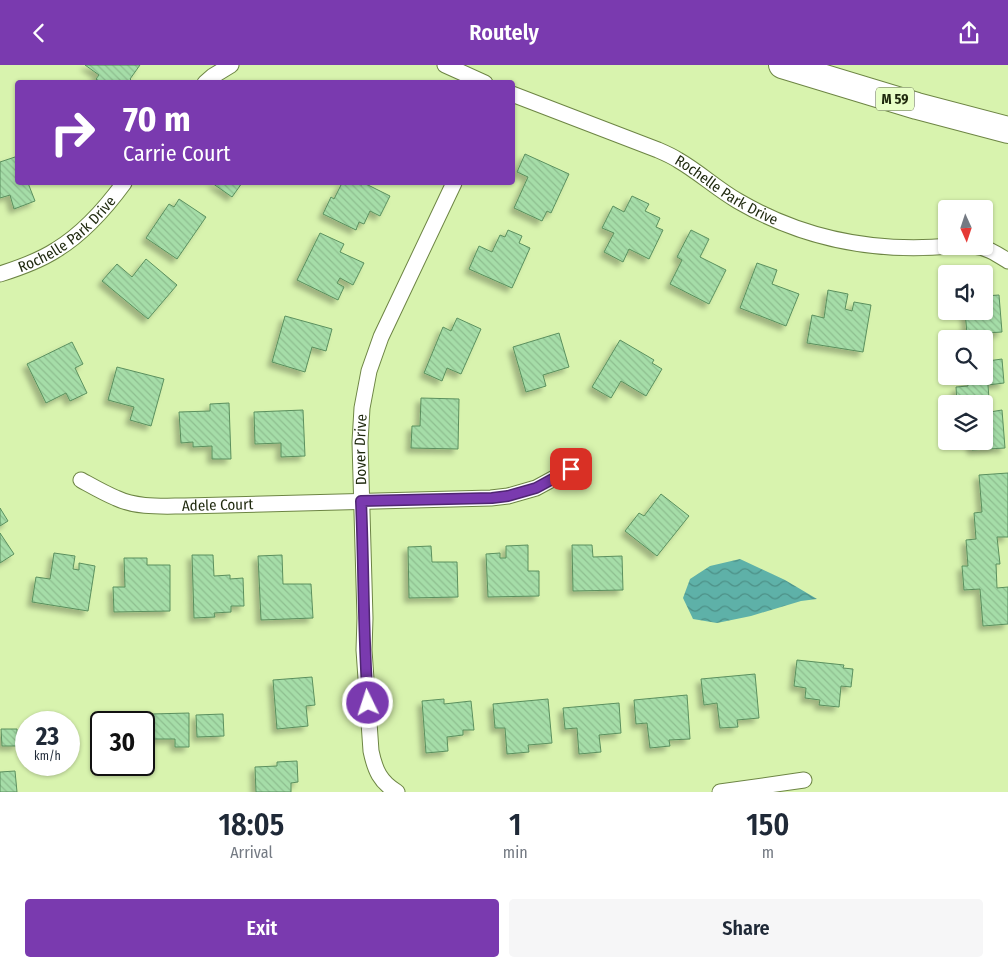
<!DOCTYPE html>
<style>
:root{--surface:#fff;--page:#f6f6f7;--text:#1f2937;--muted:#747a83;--accent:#7a3aaf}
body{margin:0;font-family:"Fira Sans Condensed",sans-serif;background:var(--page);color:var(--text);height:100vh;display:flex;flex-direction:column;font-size:19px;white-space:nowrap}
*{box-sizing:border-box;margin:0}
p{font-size:16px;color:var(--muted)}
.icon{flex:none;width:28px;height:28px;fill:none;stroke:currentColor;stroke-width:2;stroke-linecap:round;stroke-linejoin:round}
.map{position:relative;height:727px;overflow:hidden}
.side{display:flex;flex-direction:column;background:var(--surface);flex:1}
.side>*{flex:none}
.guide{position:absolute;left:15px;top:15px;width:500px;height:105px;border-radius:5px;box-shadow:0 1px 4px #0004;background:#7a3aaf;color:#fff;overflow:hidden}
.needle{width:32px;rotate:177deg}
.buttons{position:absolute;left:938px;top:135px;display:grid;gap:10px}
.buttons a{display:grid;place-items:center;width:55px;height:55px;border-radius:5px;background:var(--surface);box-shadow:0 1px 4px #0004;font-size:25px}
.speed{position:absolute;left:15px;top:646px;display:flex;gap:10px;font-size:25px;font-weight:700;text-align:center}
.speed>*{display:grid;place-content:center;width:65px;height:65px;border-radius:50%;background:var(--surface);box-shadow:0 1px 4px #0004;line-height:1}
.speed small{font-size:12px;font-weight:400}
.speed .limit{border:2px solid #111;border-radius:8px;background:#fff;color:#111}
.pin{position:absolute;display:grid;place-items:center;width:42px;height:42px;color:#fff;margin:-21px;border-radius:10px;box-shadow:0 2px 8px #0006}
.me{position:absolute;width:55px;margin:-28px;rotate:356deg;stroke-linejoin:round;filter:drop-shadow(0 0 4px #0008)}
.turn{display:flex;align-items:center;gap:18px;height:105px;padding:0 25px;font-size:22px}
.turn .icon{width:65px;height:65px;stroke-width:2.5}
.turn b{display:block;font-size:35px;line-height:42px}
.eta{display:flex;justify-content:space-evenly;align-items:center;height:85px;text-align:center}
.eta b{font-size:30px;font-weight:600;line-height:35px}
.cta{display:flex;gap:10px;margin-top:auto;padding:10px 25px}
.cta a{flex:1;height:58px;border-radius:5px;background:var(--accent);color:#fff;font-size:20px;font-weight:600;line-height:58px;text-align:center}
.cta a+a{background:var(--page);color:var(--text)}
header{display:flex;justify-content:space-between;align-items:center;height:65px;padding:0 25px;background:var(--accent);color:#fff;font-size:22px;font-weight:600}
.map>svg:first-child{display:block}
.water{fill:url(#water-waves)}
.building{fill:url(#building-back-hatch);stroke:#5b905e;filter:url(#shadow)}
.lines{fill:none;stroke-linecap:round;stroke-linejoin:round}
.street-casing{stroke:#6d8544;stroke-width:17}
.highway-casing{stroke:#6d8544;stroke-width:28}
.street{stroke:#fff;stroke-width:15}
.highway{stroke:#fff;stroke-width:26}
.route-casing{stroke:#4f2672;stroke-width:12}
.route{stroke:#7a3aaf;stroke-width:9}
.labels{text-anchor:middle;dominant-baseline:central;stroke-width:5;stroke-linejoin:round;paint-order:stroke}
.shield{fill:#e8fec7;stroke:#5b6845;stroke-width:1}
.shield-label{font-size:14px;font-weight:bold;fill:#1e280d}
.street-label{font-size:15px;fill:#1e280d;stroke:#e8fec7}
</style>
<header><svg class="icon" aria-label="back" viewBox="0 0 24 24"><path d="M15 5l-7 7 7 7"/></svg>Routely<svg class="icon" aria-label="share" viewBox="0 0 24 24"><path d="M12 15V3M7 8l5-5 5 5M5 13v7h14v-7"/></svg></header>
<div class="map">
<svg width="1008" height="727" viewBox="0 0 1008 727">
<defs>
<pattern id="water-waves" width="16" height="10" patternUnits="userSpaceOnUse" patternTransform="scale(1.25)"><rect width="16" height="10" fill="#5eb1a8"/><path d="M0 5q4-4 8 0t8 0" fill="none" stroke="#4d9087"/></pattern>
<pattern id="building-back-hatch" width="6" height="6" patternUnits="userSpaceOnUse" patternTransform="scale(1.25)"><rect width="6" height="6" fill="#a5dda8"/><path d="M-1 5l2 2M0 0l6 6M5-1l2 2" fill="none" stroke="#8ebe8f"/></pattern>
<filter id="shadow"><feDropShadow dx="-4.5" dy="4.5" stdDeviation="2.5" flood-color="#0004"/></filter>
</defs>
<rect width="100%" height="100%" fill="#d8f3ae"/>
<path class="water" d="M 740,494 L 785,515 L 817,534 L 801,536 L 751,551 L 717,558 L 693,554 L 683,533 L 690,514 L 710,501 Z"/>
<path class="building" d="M 85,0 L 140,0 L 130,14 L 131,15 L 129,18 L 101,18 L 96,14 L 99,10 Z
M 525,89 L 569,109 L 551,148 L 547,146 L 542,156 L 514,143 L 528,112 L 517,107 Z
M 18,91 L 18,118 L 28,118 L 35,136 L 14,144 L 10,130 L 0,133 L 0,97 Z
M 212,118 L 242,118 L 232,132 Z
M 342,118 L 357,118 L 362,120 L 364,118 L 390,131 L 380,151 L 370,146 L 364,159 L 359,157 L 356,165 L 323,149 L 331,132 L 334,134 Z
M 632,131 L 649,139 L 645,146 L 660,153 L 656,162 L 663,165 L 649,194 L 629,184 L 623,197 L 604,187 L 614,168 L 602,163 L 613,141 L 624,147 Z
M 179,134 L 206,152 L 177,194 L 146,173 L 169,139 L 174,142 Z
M 508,165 L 522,171 L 519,178 L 530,183 L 512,223 L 469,204 L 479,181 L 492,187 L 500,170 L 505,172 Z
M 691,165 L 709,174 L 700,192 L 726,205 L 709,239 L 670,219 L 682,195 L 677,192 Z
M 320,168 L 344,179 L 340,187 L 364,198 L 353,220 L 340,213 L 337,218 L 344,222 L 338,235 L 297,215 Z
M 146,194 L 177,220 L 148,254 L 102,216 L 117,199 L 132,212 Z
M 757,198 L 777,205 L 772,219 L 799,229 L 786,261 L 740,243 Z
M 828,225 L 848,229 L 845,244 L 852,246 L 854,237 L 871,240 L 863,287 L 807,278 L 812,250 L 824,253 Z
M 999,230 L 1002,267 L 986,268 L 988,296 L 1002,294 L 1004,318 L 988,320 L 990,347 L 1002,345 L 1005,383 L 972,385 L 971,376 L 984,376 L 984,339 L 957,339 L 956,322 L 968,321 L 967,311 L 984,311 L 984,274 L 950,274 L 949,271 L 967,269 L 965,246 L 984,246 L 984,231 Z
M 285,251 L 332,264 L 326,286 L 312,282 L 305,307 L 272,297 Z
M 457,253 L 481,264 L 461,309 L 447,303 L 442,316 L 424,308 L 443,262 L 451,266 Z
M 559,268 L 569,302 L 543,310 L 546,321 L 526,327 L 513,282 Z
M 620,275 L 654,295 L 652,298 L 662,304 L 646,331 L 621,316 L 611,333 L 592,322 Z
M 72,277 L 83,299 L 75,303 L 87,328 L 70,336 L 66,328 L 46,338 L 27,299 Z
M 117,302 L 164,314 L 151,361 L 130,355 L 134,342 L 108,335 Z
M 421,333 L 459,334 L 458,384 L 411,383 L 412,361 L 420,361 Z
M 229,338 L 231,394 L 212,394 L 212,381 L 193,382 L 193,377 L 181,378 L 179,347 L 210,346 L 210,339 Z
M 303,345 L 305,391 L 281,392 L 281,378 L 255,379 L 254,347 Z
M 1008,408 L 1008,472 L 997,472 L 1000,499 L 996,499 L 997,523 L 1008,522 L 1008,559 L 983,561 L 980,524 L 964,525 L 962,501 L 968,501 L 966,475 L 976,474 L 974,448 L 982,447 L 979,410 Z
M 661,429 L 689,451 L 657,491 L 625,466 L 639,448 L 644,451 Z
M 0,443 L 8,456 L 0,461 Z
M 0,468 L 14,489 L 0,498 Z
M 528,480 L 528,506 L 539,506 L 539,531 L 488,532 L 486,489 L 500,488 L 500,493 L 506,493 L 506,481 Z
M 572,480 L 592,480 L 593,492 L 622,491 L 623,525 L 573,526 Z
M 431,481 L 432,497 L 457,497 L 458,532 L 409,533 L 408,482 Z
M 54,488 L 75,491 L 73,504 L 79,505 L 79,498 L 95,501 L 88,546 L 32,537 L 36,512 L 50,514 Z
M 192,490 L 213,490 L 214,511 L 230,510 L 230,514 L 243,513 L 244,541 L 231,541 L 231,547 L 214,548 L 215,552 L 194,553 Z
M 282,490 L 283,519 L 311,519 L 313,553 L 261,555 L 258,491 Z
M 124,493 L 147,493 L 147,500 L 170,500 L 170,546 L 114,547 L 113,522 L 125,522 Z
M 797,595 L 844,600 L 843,603 L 853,604 L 851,622 L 841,621 L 839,642 L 819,640 L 820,635 L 805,633 L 806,623 L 794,621 Z
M 755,609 L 759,653 L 737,655 L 738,662 L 720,663 L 717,638 L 704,640 L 701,614 Z
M 312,612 L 315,640 L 306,641 L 308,661 L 277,664 L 273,615 Z
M 687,630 L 690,674 L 669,675 L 670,681 L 650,683 L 647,658 L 636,659 L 634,635 Z
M 444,634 L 444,639 L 471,636 L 474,665 L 463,665 L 463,670 L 447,672 L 448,686 L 426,688 L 422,636 Z
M 548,634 L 552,678 L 528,680 L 529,687 L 507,689 L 505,663 L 495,663 L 493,639 Z
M 619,638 L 621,668 L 599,670 L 601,687 L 579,689 L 577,663 L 565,664 L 563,643 Z
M 189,648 L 189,682 L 175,682 L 175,674 L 152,674 L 151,649 Z
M 223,649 L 224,671 L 197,672 L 196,650 Z
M 1,664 L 17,664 L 18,681 L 2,681 Z
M 297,696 L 298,717 L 291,718 L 291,727 L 256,727 L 255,702 L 277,701 L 277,697 Z
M 15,706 L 17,727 L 0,727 L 0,707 Z"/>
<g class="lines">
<g class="street-casing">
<g id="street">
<path d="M 445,0 L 485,18"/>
<path d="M 205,18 L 213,11 L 231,0"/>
<path id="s1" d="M 512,29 L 658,85 C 665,88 672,91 678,95 C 699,107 717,124 738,136 C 805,175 875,188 951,181"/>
<path d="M 973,181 C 987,182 997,189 1008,196"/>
<path id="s2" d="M 0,209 C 19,203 39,196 56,185 C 84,168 105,144 124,118"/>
<path id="s3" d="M 81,415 C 92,421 104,428 116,433 C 137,443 162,441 185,441 L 491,433 L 508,431 L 536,423 L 571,404"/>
<path id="s4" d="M 397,727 C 380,717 375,705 371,686 L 364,585 L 365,553 L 360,377 L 362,343 L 369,306 L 381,272 L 454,118"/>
<path d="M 720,727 L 804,715"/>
</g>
</g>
<g class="highway-casing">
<path id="highway" d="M 782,0 L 917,41 L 1008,65"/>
</g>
<use href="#street" class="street"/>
<use href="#highway" class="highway"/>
</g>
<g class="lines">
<g class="route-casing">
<path id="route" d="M 368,638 C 363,571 364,503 361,436 L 492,433 L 508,431 L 536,423 L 571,404"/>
</g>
<use href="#route" class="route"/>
</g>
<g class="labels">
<rect class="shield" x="876" y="22.5" width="38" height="23" rx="4"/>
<g class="shield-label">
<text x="895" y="34">M 59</text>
</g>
<g class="street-label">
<text stroke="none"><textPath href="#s1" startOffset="236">Rochelle Park Drive</textPath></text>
<text stroke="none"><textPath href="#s2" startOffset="79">Rochelle Park Drive</textPath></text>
<text stroke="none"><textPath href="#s4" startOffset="352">Dover Drive</textPath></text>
<text stroke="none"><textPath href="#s3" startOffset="142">Adele Court</textPath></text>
</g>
</g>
</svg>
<div class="buttons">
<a><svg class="needle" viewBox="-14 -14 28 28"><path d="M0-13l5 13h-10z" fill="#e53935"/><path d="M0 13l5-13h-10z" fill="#747a83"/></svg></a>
<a><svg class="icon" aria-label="sound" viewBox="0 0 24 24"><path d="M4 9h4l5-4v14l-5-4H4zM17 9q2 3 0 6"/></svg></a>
<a><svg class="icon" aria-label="search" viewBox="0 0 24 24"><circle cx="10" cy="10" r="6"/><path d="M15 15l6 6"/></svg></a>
<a><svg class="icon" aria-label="layers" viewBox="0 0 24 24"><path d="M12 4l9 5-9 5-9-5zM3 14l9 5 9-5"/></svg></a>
</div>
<div class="speed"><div>23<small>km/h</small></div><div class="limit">30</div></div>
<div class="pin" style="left:571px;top:404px;background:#d93025"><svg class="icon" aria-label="arrive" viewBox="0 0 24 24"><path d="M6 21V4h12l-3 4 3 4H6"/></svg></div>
<svg class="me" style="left:368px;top:638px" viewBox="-20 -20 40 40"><circle r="17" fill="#7a3aaf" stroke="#fff" stroke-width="3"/><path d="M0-11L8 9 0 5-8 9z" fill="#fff"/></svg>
<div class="guide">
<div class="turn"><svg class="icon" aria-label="right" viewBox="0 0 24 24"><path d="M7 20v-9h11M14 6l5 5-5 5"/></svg><div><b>70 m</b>Carrie Court</div></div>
</div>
</div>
<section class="side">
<div class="eta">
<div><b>18:05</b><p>Arrival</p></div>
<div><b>1</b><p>min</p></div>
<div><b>150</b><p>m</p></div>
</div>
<div class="cta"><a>Exit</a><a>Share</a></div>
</section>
